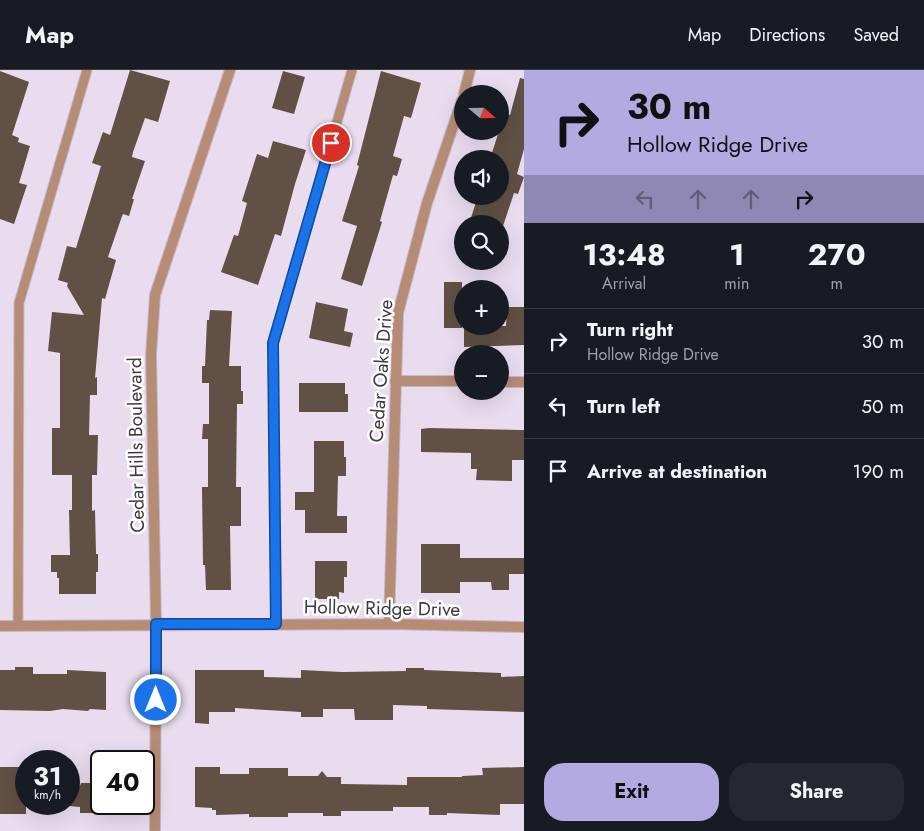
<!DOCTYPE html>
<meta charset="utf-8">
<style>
:root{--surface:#171b24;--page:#242831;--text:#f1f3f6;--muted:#9ea1a6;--line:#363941;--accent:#b3aae2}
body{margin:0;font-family:Jost,sans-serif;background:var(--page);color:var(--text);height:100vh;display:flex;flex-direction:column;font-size:19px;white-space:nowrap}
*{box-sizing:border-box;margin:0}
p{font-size:16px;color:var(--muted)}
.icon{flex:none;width:28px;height:28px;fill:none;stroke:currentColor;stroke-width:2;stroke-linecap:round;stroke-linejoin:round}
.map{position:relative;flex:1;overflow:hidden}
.side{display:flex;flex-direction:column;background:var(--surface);width:400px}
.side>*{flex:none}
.top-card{background:#b3aae2;color:#111;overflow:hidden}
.needle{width:32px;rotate:110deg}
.fabs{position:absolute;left:454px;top:15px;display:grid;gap:10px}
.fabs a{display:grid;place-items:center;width:55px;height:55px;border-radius:50%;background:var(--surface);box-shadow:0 5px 20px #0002;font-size:25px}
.speed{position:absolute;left:15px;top:680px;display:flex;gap:10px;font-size:25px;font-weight:700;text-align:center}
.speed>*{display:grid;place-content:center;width:65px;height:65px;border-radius:50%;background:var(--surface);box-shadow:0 5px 20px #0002;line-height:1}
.speed small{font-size:12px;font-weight:400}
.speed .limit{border:2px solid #111;border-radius:8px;background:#fff;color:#111}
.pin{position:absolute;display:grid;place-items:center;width:42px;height:42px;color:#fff;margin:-21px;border:2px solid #fff;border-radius:50%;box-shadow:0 1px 5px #0007}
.me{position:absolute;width:55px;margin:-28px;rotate:0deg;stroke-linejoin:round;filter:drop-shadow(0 0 4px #0008)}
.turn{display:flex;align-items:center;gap:18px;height:105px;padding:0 20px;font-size:22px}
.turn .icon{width:65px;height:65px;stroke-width:2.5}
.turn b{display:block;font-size:35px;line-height:42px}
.lanes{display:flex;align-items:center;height:48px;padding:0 20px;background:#0003;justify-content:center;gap:25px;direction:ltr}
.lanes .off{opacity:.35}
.eta{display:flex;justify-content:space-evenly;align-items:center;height:85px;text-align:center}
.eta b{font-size:30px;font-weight:700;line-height:35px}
.cta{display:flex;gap:10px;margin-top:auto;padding:10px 20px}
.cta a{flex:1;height:58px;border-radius:20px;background:var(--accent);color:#111;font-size:20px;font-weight:700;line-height:58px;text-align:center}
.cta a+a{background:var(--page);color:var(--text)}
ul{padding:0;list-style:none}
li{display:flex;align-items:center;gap:15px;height:65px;padding:0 20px;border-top:1px solid var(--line)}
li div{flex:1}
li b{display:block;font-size:19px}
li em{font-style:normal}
header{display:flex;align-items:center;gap:30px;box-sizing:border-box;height:70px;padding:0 25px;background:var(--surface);border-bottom:1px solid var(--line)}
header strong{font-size:24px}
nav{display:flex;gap:28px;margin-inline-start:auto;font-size:18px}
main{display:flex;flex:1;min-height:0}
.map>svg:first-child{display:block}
.building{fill:#615044}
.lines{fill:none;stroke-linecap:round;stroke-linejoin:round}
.service-casing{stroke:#c4b8c9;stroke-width:11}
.minor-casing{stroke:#c4b8c9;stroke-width:12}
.tertiary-casing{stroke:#c4b8c9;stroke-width:12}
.service{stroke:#b68c75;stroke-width:9}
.minor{stroke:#b68c75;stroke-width:10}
.tertiary{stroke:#b68c75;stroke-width:10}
.route-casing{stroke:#114b97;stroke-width:12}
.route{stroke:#1a73e8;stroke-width:9}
.labels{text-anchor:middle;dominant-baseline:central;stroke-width:5;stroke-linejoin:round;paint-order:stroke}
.street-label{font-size:19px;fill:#3f3a42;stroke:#fff}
</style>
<header>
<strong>Map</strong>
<nav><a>Map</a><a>Directions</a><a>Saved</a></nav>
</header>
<main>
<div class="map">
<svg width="524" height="761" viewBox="0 0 524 761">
<rect width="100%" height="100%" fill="#e9dcef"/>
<path class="building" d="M 130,0 L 170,11 L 158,52 L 145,48 L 133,82 L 132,87 L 145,91 L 132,129 L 134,129 L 129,146 L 123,144 L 121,149 L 108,187 L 116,190 L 105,229 L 102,228 L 95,308 L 97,307 L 97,325 L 90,325 L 89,365 L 98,365 L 97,405 L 92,405 L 92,441 L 95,440 L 96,484 L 98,484 L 98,502 L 96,502 L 96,524 L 59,524 L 59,508 L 57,508 L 57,502 L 51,502 L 51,485 L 70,485 L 69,440 L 72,440 L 72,405 L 52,405 L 52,358 L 60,358 L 60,283 L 48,281 L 52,242 L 84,245 L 67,216 L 68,213 L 58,210 L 67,176 L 76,178 L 101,96 L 92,93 L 103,62 L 110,65 Z
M 0,1 L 29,12 L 12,65 L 19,68 L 18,72 L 30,76 L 19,113 L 27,115 L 14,154 L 0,149 Z
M 283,1 L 305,7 L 294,44 L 272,38 Z
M 381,1 L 421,13 L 411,48 L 404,46 L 393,86 L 402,89 L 397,106 L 393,105 L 380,151 L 382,152 L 362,216 L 341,209 L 357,156 L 342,151 L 359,96 L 357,95 Z
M 520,8 L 524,9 L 524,79 L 517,104 L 524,107 L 518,124 L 514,123 L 503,156 L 500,155 L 500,154 L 469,154 L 478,126 L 500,126 L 500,89 L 490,89 L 499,61 L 500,61 L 500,41 L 510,45 Z
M 273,71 L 306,80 L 295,114 L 281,166 L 275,164 L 258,215 L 221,202 L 234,165 L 238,166 L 247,133 L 242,131 L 257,84 L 268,88 Z
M 444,212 L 462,212 L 462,258 L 444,258 Z
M 316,232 L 348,239 L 344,261 L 353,263 L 350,277 L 309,268 Z
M 507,237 L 524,237 L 524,275 L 464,277 L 464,256 L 506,256 Z
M 210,240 L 232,241 L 229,296 L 241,296 L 241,321 L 243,321 L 243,334 L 237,334 L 236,417 L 241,417 L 241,456 L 230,456 L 231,520 L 206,520 L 205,495 L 203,495 L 202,417 L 208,417 L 208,369 L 202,369 L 203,354 L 209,354 L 209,313 L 202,313 L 202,296 L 205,296 L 207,250 L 209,250 Z
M 299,313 L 345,313 L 345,324 L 348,324 L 348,342 L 299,342 Z
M 429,358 L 524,360 L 524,390 L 512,390 L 512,411 L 476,410 L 477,399 L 471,399 L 471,383 L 421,382 L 421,359 Z
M 314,371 L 344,371 L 344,387 L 346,387 L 346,406 L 338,406 L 337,446 L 347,446 L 347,463 L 305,463 L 305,440 L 295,440 L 295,422 L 314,422 Z
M 421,474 L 460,474 L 460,488 L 524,488 L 524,504 L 509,504 L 509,520 L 492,520 L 491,512 L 460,512 L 460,523 L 421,523 Z
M 315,491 L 347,491 L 347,507 L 344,507 L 344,523 L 339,522 L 339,529 L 315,529 Z
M 15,597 L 33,597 L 33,604 L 67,604 L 67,600 L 106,602 L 106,640 L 90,639 L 88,641 L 63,639 L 50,641 L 0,640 L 0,600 L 15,600 Z
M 406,598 L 424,598 L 424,600 L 501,603 L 501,607 L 524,606 L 524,642 L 427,639 L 427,636 L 393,635 L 393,650 L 355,650 L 354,639 L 323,639 L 323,647 L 301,647 L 301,642 L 235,638 L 235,642 L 209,642 L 209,654 L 195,653 L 195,600 L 264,600 L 264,607 L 301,608 L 301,600 L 342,602 L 406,601 Z
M 0,697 L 26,697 L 26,744 L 0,744 Z
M 195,697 L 220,697 L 220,704 L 249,704 L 249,698 L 288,698 L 288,706 L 318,706 L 322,701 L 327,707 L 341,707 L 341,714 L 407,715 L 407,707 L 462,707 L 462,706 L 483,705 L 482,698 L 524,697 L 524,734 L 500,734 L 500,745 L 447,743 L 447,745 L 429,745 L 429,737 L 393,737 L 393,741 L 341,741 L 341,746 L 323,746 L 323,743 L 288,743 L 288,747 L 249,747 L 249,744 L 216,745 L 216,740 L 212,740 L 212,738 L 195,737 Z
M 81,713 L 101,713 L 101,743 L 80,743 L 80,737 L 69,736 L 69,716 L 80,716 Z"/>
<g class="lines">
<g class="service-casing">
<path id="service" d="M 276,554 L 273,273 L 352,0
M 18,556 L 19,233 L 87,0"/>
</g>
<g class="minor-casing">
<path id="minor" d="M 464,24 L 470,0
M 395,311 L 462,311
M 500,312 L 524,312
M 389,554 L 398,243 L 427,133 L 462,30
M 0,556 L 389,554 L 524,557"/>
</g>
<g class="tertiary-casing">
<path id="tertiary" d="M 155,761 L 156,554 L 151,285 L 155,225 L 230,0"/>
</g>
<use href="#service" class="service"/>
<use href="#minor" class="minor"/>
<use href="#tertiary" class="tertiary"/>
</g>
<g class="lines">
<g class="route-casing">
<path id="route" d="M 156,630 L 156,554 L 276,554 L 273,273 L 331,73"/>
</g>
<use href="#route" class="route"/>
</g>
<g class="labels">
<g class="street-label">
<text transform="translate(381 301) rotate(-86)">Cedar Oaks Drive</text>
<text transform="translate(136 375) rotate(-91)">Cedar Hills Boulevard</text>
<text transform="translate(382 538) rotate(1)">Hollow Ridge Drive</text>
</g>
</g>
</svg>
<div class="fabs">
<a><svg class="needle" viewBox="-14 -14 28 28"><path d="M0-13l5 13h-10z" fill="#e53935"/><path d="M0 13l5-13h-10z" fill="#9ea1a6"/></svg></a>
<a><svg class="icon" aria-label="sound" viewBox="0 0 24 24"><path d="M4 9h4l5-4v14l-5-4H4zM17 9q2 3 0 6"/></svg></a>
<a><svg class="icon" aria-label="search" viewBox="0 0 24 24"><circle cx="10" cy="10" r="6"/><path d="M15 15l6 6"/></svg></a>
<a>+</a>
<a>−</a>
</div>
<div class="speed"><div>31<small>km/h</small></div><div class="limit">40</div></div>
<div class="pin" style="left:331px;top:73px;background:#d93025"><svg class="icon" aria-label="arrive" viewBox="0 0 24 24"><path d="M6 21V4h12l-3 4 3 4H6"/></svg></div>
<svg class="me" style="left:156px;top:630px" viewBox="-20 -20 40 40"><circle r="17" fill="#1a73e8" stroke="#fff" stroke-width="3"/><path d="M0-11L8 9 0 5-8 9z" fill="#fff"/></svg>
</div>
<section class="side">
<div class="top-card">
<div class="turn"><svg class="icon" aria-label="right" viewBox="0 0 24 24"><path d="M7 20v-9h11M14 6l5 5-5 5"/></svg><div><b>30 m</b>Hollow Ridge Drive</div></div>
<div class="lanes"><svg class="icon off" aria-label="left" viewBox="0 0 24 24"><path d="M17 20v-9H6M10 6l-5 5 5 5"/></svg><svg class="icon off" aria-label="ahead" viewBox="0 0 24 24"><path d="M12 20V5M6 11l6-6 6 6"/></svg><svg class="icon off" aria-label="ahead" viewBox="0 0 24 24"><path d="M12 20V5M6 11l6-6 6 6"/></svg><svg class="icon" aria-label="right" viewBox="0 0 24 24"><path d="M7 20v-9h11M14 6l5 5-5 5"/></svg></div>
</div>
<div class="eta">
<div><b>13:48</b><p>Arrival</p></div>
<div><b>1</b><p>min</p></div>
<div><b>270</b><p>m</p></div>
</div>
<ul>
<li><svg class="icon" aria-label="right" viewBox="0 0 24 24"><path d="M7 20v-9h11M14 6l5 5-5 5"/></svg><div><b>Turn right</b><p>Hollow Ridge Drive</p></div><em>30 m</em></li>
<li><svg class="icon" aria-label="left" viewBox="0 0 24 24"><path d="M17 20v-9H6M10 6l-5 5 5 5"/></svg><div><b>Turn left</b></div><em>50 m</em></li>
<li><svg class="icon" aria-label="arrive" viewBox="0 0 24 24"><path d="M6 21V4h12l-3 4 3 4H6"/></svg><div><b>Arrive at destination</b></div><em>190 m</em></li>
</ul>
<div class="cta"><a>Exit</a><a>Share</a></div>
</section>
</main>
